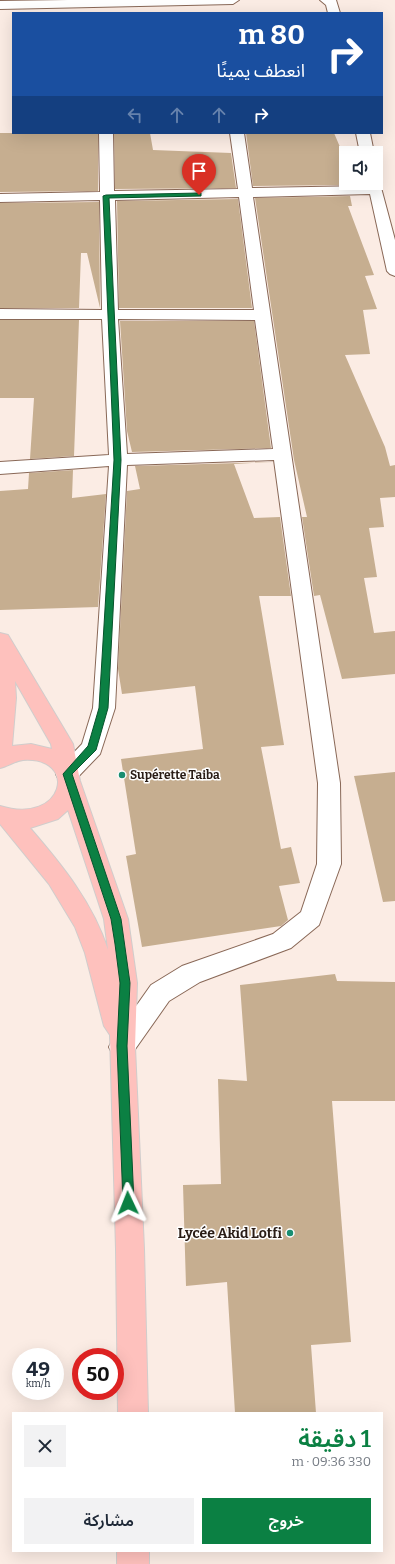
<!DOCTYPE html>
<html lang="ar">
<meta charset="utf-8">
<style>
:root{--surface:#fff;--page:#f2f2f3;--text:#1f2937;--muted:#747a83;--accent:#0b8043}
body{margin:0;font-family:Bitter,"Noto Sans Arabic",serif;background:var(--page);color:var(--text);direction:rtl;height:100vh;display:flex;flex-direction:column;font-size:15px;white-space:nowrap}
*{box-sizing:border-box;margin:0}
p{font-size:13px;color:var(--muted)}
.icon{flex:none;width:22px;height:22px;fill:none;stroke:currentColor;stroke-width:2;stroke-linecap:round;stroke-linejoin:round}
.map{position:relative;flex:1;overflow:hidden;direction:ltr}
.drawer{position:absolute;left:12px;top:1412px;width:371px;height:140px;display:flex;flex-direction:column;background:var(--surface);border-radius:0px;box-shadow:0 4px 16px #0002;direction:rtl}
.drawer>*{flex:none}
.top-card{position:absolute;left:12px;top:12px;width:371px;height:122px;border-radius:0px;box-shadow:0 4px 16px #0002;direction:rtl;background:#1a4fa0;color:#fff;overflow:hidden}
.controls{position:absolute;left:339px;top:146px;display:grid;gap:8px}
.controls a{display:grid;place-items:center;width:44px;height:44px;border-radius:0px;background:var(--surface);box-shadow:0 4px 16px #0002;font-size:20px}
.speed{position:absolute;left:12px;top:1348px;display:flex;gap:8px;font-size:20px;font-weight:700;text-align:center}
.speed>*{display:grid;place-content:center;width:52px;height:52px;border-radius:50%;background:var(--surface);box-shadow:0 4px 16px #0002;line-height:1}
.speed small{font-size:10px;font-weight:400}
.speed .limit{border:6px solid #d22;background:#fff;color:#111}
.pin{position:absolute;display:grid;place-items:center;width:34px;height:34px;color:#fff;margin:-41px -17px;border-radius:50% 50% 50% 0;rotate:-45deg;box-shadow:0 0 4px #0007}
.pin .icon{rotate:45deg}
.me{position:absolute;width:44px;margin:-22px;rotate:358deg;stroke-linejoin:round;filter:drop-shadow(0 0 3px #0008)}
.turn{display:flex;align-items:center;gap:14px;height:84px;padding:0 12px;font-size:18px}
.turn .icon{width:52px;height:52px;stroke-width:2.5}
.turn b{display:block;font-size:28px;line-height:34px}
.lanes{display:flex;align-items:center;height:38px;padding:0 12px;background:#0003;justify-content:center;gap:20px;direction:ltr}
.lanes .off{opacity:.35}
.round{display:grid;place-items:center;flex:none;width:42px;height:42px;border-radius:0px;background:var(--page)}
.summary{display:flex;align-items:center;justify-content:space-between;height:68px;padding:0 12px}
h1{font-size:24px;font-weight:600;line-height:30px;color:var(--accent)}
.cta{display:flex;gap:8px;margin-top:auto;padding:8px 12px}
.cta a{flex:1;height:46px;border-radius:0px;background:var(--accent);color:#fff;font-size:16px;font-weight:600;line-height:46px;text-align:center}
.cta a+a{background:var(--page);color:var(--text)}
.map>svg:first-child{display:block}
.building{fill:#c6ae90}
.lines{fill:none;stroke-linecap:round;stroke-linejoin:round}
.minor-casing{stroke:#896857;stroke-width:2}
.major-casing{stroke:#d0cdcc;stroke-width:2}
.minor{fill:#fff;fill-rule:evenodd}
.major{fill:#fec1bd;fill-rule:evenodd}
.route{fill:#0b8043;stroke:#07532c}
.poi-dot{fill:#198e71;stroke:#fff;stroke-width:1.5}
.labels{text-anchor:middle;dominant-baseline:central;stroke-width:3;stroke-linejoin:round;paint-order:stroke}
.poi-label{font-size:12px;font-weight:bold;fill:#291c15;stroke:#fff;text-anchor:start}
.near-poi-label{font-size:14px;font-weight:bold;fill:#291c15;stroke:#fff;text-anchor:end}
</style>
<div class="map">
<svg width="395" height="1564" viewBox="0 0 395 1564">
<rect width="100%" height="100%" fill="#fbece4"/>
<path class="building" d="M 0,133 L 98,133 L 98,191 L 0,192 Z
M 114,133 L 150,133 L 153,150 L 231,153 L 236,188 L 115,189 Z
M 246,133 L 334,133 L 346,161 L 346,183 L 348,185 L 253,186 Z
M 350,196 L 352,206 L 348,206 L 374,275 L 365,276 L 377,309 L 363,310 L 370,354 L 345,355 L 385,447 L 390,466 L 395,465 L 395,497 L 380,498 L 384,527 L 369,528 L 377,577 L 364,578 L 374,633 L 395,631 L 395,674 L 342,679 L 320,595 L 314,596 L 302,517 L 307,517 L 294,460 L 255,198 Z
M 238,199 L 252,308 L 119,308 L 117,201 Z
M 99,202 L 100,308 L 87,253 L 81,253 L 79,308 L 0,308 L 0,203 Z
M 0,320 L 79,320 L 74,456 L 30,459 L 34,398 L 0,398 Z
M 120,321 L 254,321 L 271,448 L 132,452 L 127,431 Z
M 273,462 L 234,464 L 254,518 L 280,517 L 291,596 L 259,596 L 284,745 L 261,747 L 281,849 L 291,847 L 300,883 L 279,886 L 288,920 L 281,926 L 142,947 L 126,856 L 136,854 L 121,759 L 203,749 L 195,686 L 122,694 L 118,669 L 127,491 L 140,489 L 135,466 Z
M 73,470 L 72,498 L 106,494 L 98,607 L 0,610 L 0,491 L 28,489 L 29,473 Z
M 395,772 L 395,901 L 383,902 L 354,776 Z
M 335,974 L 337,981 L 395,982 L 395,1101 L 332,1101 L 351,1342 L 311,1345 L 316,1413 L 235,1413 L 227,1282 L 186,1286 L 183,1185 L 221,1184 L 218,1079 L 247,1081 L 240,985 Z"/>
<g class="lines">
<g class="minor-casing">
<path id="minor" d="M 68,0 L 239,0 L 233,4 L 0,9 L 0,1 Z
M 320,0 L 336,0 L 340,13 L 328,13 L 326,5 Z
M 99,133 L 113,133 L 114,191 L 238,189 L 230,133 L 244,133 L 252,188 L 368,186 L 367,183 L 376,183 L 376,179 L 379,180 L 395,240 L 395,276 L 390,274 L 387,271 L 370,194 L 253,197 L 340,783 L 341,864 L 319,925 L 291,948 L 200,982 L 169,1001 L 131,1055 L 122,1058 L 113,1055 L 109,1047 L 113,1039 L 151,985 L 182,966 L 273,934 L 301,912 L 317,864 L 318,783 L 274,460 L 127,465 L 115,708 L 100,754 L 75,780 L 67,782 L 59,780 L 56,774 L 59,768 L 82,744 L 93,708 L 109,466 L 0,474 L 0,462 L 109,455 L 102,319 L 0,319 L 0,309 L 102,310 L 100,200 L 0,202 L 0,194 L 100,192 ZM 239,197 L 254,310 L 118,310 L 115,200 ZM 118,319 L 255,320 L 273,449 L 127,454 Z
M 356,133 L 370,133 L 374,153 L 360,153 Z"/>
</g>
<g class="major-casing">
<path id="major" d="M 0,633 L 8,635 L 73,744 L 80,781 L 128,919 L 137,983 L 135,1047 L 144,1249 L 148,1413 L 118,1413 L 116,1249 L 110,1035 L 104,1026 L 85,953 L 75,927 L 49,884 L 0,824 L 0,806 C 65,826 79,756 23,760 C 15,761 8,766 0,768 ZM 15,681 L 51,744 L 52,749 L 31,744 L 12,746 L 16,698 ZM 68,810 L 104,919 L 108,950 C 93,903 62,865 30,828 L 58,819 Z
M 117,1551 L 149,1551 L 149,1564 L 117,1564 Z"/>
</g>
<use href="#minor" class="minor"/>
<use href="#major" class="major"/>
</g>
<path class="route" d="M 199,193 L 201,193 L 201,196 L 109,198 L 121,460 L 108,708 L 96,750 L 72,774 L 121,919 L 130,983 L 127,1046 L 134,1203 L 132,1207 L 128,1208 L 124,1207 L 123,1203 L 117,1046 L 120,983 L 115,944 L 111,919 L 63,774 L 88,746 L 99,708 L 114,460 L 103,196 L 106,195 Z"/>
<g class="poi-dot">
<circle cx="122" cy="775" r="4"/>
<circle cx="290" cy="1233" r="4"/>
</g>
<g class="labels">
<g class="poi-label">
<text x="130" y="775">Supérette Taiba</text>
</g>
<g class="near-poi-label">
<text x="282" y="1233">Lycée Akid Lotfi</text>
</g>
</g>
</svg>
<div class="controls">
<a><svg class="icon" aria-label="sound" viewBox="0 0 24 24"><path d="M4 9h4l5-4v14l-5-4H4zM17 9q2 3 0 6"/></svg></a>
</div>
<div class="speed"><div>49<small>km/h</small></div><div class="limit">50</div></div>
<div class="pin" style="left:199px;top:195px;background:#d93025"><svg class="icon" aria-label="arrive" viewBox="0 0 24 24"><path d="M6 21V4h12l-3 4 3 4H6"/></svg></div>
<svg class="me" style="left:128px;top:1203px" viewBox="-20 -20 40 40"><path d="M0-17L14 15 0 8-14 15z" fill="#0b8043" stroke="#fff" stroke-width="4"/></svg>
<div class="top-card">
<div class="turn"><svg class="icon" aria-label="right" viewBox="0 0 24 24"><path d="M7 20v-9h11M14 6l5 5-5 5"/></svg><div><b>80 m</b>انعطف يمينًا</div></div>
<div class="lanes"><svg class="icon off" aria-label="left" viewBox="0 0 24 24"><path d="M17 20v-9H6M10 6l-5 5 5 5"/></svg><svg class="icon off" aria-label="ahead" viewBox="0 0 24 24"><path d="M12 20V5M6 11l6-6 6 6"/></svg><svg class="icon off" aria-label="ahead" viewBox="0 0 24 24"><path d="M12 20V5M6 11l6-6 6 6"/></svg><svg class="icon" aria-label="right" viewBox="0 0 24 24"><path d="M7 20v-9h11M14 6l5 5-5 5"/></svg></div>
</div>
<section class="drawer">
<div class="summary"><div><h1>1 دقيقة</h1><p>330 m · 09:36</p></div><a class="round"><svg class="icon" aria-label="close" viewBox="0 0 24 24"><path d="M6 6l12 12M18 6L6 18"/></svg></a></div>
<div class="cta"><a>خروج</a><a>مشاركة</a></div>
</section>
</div>
